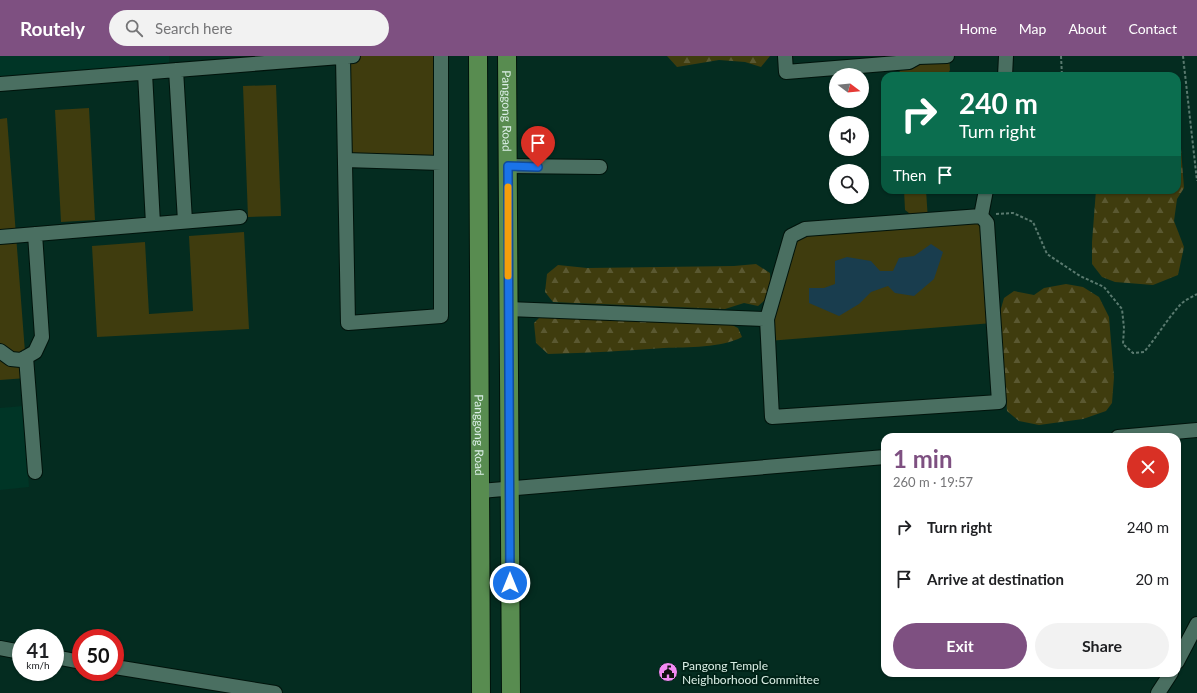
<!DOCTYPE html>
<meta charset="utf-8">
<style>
:root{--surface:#fff;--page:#f2f2f2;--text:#202124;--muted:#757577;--accent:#7e5081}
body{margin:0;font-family:Lato,sans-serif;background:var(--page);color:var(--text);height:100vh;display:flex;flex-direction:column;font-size:15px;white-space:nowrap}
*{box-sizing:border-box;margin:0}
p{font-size:13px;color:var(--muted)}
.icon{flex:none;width:22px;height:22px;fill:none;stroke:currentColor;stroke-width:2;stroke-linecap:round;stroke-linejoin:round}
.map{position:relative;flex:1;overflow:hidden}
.side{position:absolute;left:881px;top:377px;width:300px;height:244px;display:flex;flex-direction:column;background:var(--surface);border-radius:12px;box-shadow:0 1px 3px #0004}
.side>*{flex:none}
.guide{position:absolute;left:881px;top:16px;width:300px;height:122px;border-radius:12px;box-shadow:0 1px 3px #0004;background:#0b6e4f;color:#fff;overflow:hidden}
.needle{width:26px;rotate:106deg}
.buttons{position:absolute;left:829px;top:12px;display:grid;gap:8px}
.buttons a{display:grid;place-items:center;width:40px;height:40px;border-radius:50%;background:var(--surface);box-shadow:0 1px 3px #0004;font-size:20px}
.speed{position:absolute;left:12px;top:573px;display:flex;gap:8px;font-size:20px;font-weight:700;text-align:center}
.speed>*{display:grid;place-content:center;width:52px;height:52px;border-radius:50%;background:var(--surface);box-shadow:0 1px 3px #0004;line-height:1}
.speed small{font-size:10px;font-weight:400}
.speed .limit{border:6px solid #d22;background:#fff;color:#111}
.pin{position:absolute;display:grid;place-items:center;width:34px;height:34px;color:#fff;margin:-41px -17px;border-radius:50% 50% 50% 0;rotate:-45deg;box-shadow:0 0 4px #0007}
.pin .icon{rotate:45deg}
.me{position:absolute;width:44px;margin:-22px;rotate:0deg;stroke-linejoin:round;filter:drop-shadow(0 0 3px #0008)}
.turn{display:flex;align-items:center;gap:14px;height:84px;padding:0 12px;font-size:18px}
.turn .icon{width:52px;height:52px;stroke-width:2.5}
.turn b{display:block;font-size:28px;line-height:34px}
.then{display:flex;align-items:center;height:38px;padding:0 12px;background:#0003;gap:8px;font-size:15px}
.round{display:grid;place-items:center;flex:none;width:42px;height:42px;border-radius:21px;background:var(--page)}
.headline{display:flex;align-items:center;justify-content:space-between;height:68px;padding:0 12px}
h1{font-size:24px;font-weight:700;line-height:30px;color:var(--accent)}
.cta{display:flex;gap:8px;margin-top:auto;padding:8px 12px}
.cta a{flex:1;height:46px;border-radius:24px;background:var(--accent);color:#fff;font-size:16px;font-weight:700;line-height:46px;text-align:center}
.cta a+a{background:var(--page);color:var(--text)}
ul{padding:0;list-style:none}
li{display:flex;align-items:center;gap:12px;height:52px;padding:0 12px}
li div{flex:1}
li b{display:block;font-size:15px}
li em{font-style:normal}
header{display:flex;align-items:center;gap:24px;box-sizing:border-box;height:56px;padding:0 20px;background:var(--accent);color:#fff}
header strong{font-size:19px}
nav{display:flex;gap:22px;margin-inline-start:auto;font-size:14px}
.search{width:280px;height:36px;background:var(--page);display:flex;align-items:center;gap:10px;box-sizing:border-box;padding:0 14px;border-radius:22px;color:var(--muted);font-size:15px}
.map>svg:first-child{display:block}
.built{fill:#003526}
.forest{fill:url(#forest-firs)}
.park{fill:#3f3c0e}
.water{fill:#193d4e}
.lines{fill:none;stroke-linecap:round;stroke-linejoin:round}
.minor-casing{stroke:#00130b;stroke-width:16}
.major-casing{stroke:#00130b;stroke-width:20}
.path{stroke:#5a7a6f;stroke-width:2;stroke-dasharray:3 2;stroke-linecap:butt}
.minor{stroke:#4a6f61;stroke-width:14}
.major{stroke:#588c50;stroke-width:18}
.route-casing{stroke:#114b97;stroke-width:10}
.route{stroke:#1a73e8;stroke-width:7}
.slow{stroke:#f59e0b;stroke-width:7}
.labels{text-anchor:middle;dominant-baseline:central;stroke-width:4;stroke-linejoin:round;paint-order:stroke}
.street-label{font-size:12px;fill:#daeee5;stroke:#002217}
.poi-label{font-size:12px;fill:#daeee5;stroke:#002217;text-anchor:start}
</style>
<header>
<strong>Routely</strong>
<div class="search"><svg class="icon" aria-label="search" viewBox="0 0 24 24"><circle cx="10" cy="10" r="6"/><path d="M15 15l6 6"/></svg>Search here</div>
<nav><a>Home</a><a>Map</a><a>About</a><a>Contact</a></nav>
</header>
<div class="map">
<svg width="1197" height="637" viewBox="0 0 1197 637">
<defs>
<pattern id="forest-firs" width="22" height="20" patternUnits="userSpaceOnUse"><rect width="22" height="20" fill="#3f3c0e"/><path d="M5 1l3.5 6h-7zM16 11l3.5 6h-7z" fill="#5a5831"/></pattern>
</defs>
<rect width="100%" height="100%" fill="#042c20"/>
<path class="built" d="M 0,0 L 169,0 L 169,15 L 0,23 Z
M 23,350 L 29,431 L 0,434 L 0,352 Z"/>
<path class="forest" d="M 667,0 L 770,0 L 761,11 L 745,6 L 719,4 L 677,11 Z
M 1177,89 L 1181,93 L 1184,132 L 1177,143 L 1174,165 L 1184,191 L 1178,219 L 1153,229 L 1115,226 L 1102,221 L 1092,208 L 1092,186 L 1096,134 L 1177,134 Z
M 756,208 L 770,217 L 771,239 L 758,250 L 744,247 L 725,253 L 574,247 L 553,246 L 545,236 L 547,218 L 558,209 L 587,212 L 734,210 Z
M 1066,228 L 1083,231 L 1099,241 L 1109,261 L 1114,321 L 1112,347 L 1106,355 L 1083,363 L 1039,369 L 1019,365 L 1007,355 L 1000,256 L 1004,242 L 1014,235 L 1034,239 L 1044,232 Z
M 542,259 L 724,265 L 738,272 L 742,281 C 722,292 687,291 664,292 C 625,295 587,297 548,298 L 536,287 L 534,267 Z"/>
<path class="park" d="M 353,0 L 441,0 L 441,107 L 345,104 L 343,1 Z
M 949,0 L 950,14 L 947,20 L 900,20 L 899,7 Z
M 276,29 L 281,160 L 248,161 L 243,30 Z
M 89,52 L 95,164 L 61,166 L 55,54 Z
M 7,62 L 27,322 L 0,324 L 0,63 Z
M 904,134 L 926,134 L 928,164 L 981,160 L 993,267 L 768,285 L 791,180 L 918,164 L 905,154 Z
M 244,176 L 249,273 L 97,281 L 92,190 L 145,186 L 149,258 L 193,255 L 189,180 Z"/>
<path class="water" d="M 931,188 L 943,196 L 934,223 L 914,240 L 895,237 L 888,230 L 871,236 L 859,248 L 839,260 L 809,247 L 809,232 L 824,232 L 835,228 L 835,205 L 847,201 L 871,205 L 880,215 L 893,215 L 899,202 L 914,200 Z"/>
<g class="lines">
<g class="minor-casing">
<path id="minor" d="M 785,0 L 786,16 L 909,6 L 918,1 L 947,0
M 343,1 L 348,267 L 441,260 L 441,0
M 176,14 L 185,165
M 145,17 L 153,168
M 1005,20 L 1006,0
M 0,28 L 353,0
M 345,104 L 441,107
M 508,110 L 600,111
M 981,160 L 987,167 L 999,346 L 772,361 L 767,263 L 791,180 L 805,173 Z
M 981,160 L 986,134
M 0,181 L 240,161
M 508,253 L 767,263
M 0,295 L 11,303 L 21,304 L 35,296 L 42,281 L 35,178
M 26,301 L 35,416
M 1118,381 L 1197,374
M 480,435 L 885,401
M 0,592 L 21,596
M 55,601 L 81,606
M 1177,606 L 1197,568
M 115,611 L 275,637
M 1158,637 L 1171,617"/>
</g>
<g class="major-casing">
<g id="major">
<path id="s1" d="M 478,0 L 481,637"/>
<path id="s2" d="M 507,0 L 511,637"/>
</g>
</g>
<path class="path" d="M 1061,0 L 1062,20
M 1183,0 L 1197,125
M 996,158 L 1013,157 L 1033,166 L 1047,198 L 1080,220 L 1104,231 L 1122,253 L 1124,272 L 1123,288 L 1133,297 L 1144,296 C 1157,281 1167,263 1181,248 C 1185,244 1192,241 1197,238"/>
<use href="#minor" class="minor"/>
<use href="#major" class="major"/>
</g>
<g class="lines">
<g class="route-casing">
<path id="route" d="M 510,527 L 508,110 L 538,111"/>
</g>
<use href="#route" class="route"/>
<path class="slow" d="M 508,131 L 508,220"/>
</g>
<defs>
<g id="civic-disc" transform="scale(1)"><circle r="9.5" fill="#f28af3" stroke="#002217"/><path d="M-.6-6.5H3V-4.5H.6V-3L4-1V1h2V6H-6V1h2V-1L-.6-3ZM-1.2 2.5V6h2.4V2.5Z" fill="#111"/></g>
</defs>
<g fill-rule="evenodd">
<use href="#civic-disc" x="668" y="616"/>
</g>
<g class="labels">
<g class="street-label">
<text stroke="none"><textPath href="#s2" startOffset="55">Panggong Road</textPath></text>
<text stroke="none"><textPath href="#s1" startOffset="379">Panggong Road</textPath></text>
</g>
<g class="poi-label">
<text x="682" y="609">Pangong Temple<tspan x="682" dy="14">Neighborhood Committee</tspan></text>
</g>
</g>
</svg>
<div class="buttons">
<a><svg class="needle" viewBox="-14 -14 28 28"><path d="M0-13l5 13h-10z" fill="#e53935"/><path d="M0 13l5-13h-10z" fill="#757577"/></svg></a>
<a><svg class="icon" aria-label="sound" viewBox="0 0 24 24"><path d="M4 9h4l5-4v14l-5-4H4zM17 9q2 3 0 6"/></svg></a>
<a><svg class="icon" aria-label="search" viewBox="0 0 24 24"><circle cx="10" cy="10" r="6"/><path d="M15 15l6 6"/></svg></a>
</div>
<div class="speed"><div>41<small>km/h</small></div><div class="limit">50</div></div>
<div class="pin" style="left:538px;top:111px;background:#d93025"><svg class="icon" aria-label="arrive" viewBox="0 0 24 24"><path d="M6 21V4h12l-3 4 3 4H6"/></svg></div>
<svg class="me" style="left:510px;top:527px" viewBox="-20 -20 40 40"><circle r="17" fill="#1a73e8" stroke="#fff" stroke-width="3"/><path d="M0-11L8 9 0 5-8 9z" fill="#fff"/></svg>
<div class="guide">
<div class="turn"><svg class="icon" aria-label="right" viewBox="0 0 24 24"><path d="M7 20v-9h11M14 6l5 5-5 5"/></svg><div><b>240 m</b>Turn right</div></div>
<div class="then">Then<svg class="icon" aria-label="arrive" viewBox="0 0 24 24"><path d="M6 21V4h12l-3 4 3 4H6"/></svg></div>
</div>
<section class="side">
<div class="headline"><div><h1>1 min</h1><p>260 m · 19:57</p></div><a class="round" style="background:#d93025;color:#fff"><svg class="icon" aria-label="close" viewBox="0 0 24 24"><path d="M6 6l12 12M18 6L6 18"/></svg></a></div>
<ul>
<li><svg class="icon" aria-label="right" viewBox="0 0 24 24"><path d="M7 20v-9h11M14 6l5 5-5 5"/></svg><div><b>Turn right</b></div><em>240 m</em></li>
<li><svg class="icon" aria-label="arrive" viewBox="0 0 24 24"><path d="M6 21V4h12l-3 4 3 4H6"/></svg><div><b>Arrive at destination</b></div><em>20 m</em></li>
</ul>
<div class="cta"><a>Exit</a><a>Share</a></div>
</section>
</div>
